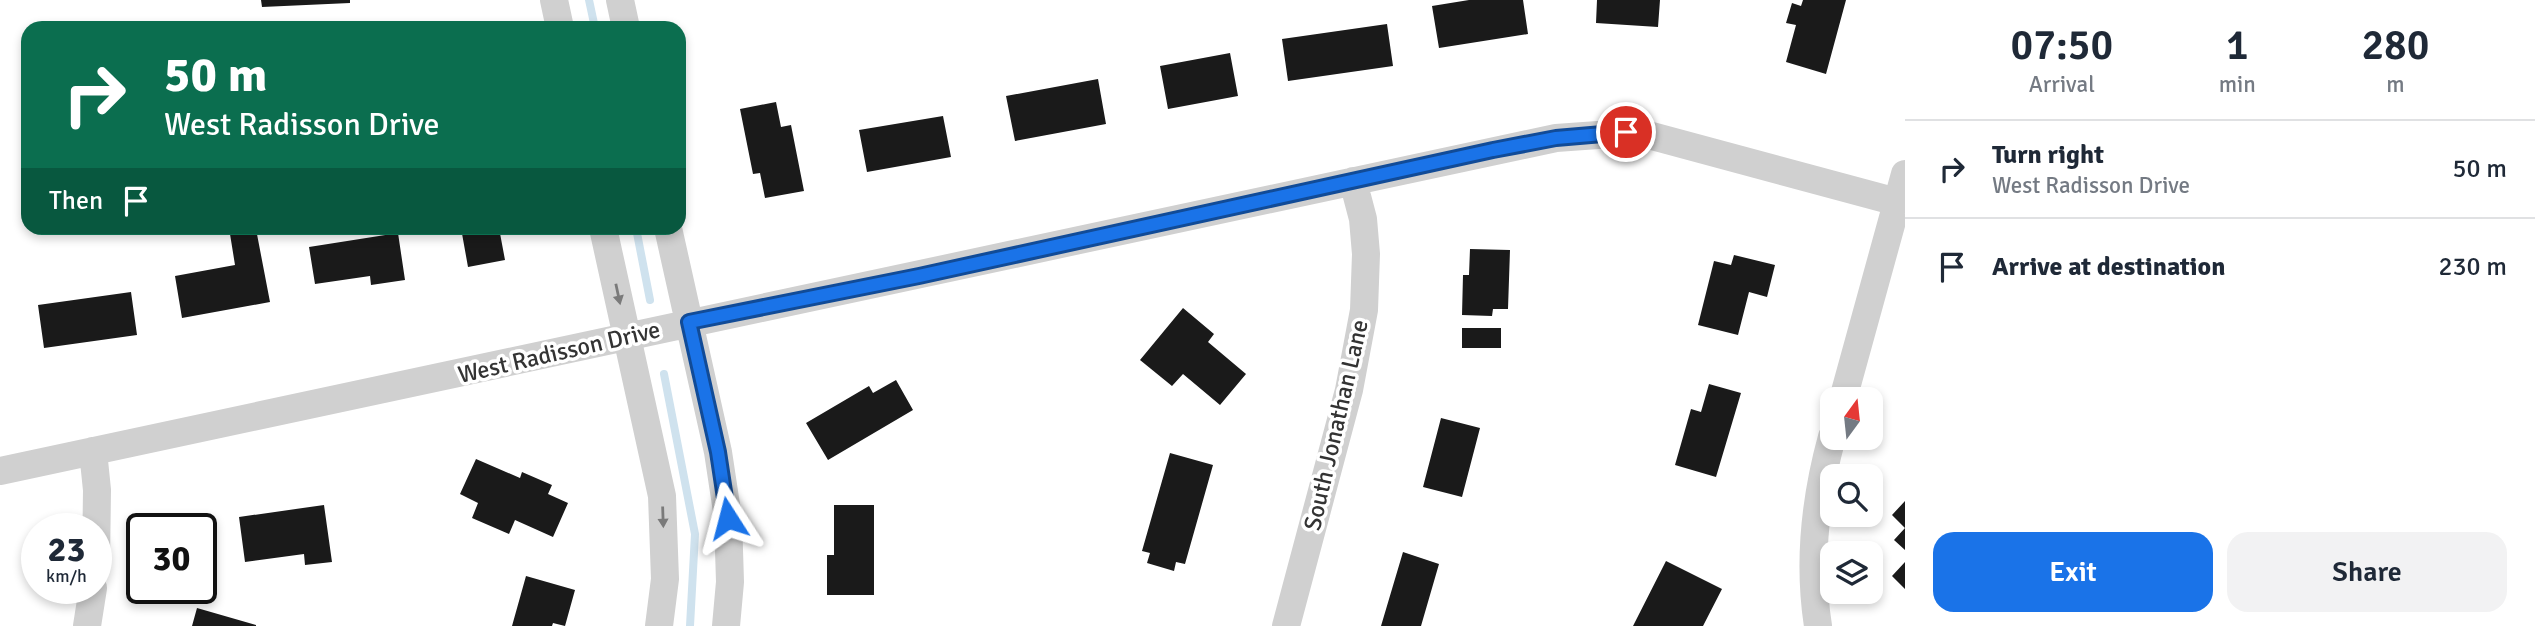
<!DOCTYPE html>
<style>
:root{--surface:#fff;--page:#f2f2f3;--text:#1f2937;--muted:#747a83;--line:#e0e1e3;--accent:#1a73e8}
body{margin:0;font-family:Signika,sans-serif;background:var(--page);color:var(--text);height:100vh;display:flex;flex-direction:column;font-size:26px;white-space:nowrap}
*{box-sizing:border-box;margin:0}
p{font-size:23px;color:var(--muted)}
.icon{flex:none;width:38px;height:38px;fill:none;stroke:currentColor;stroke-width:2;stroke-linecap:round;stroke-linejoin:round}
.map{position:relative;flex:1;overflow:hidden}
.side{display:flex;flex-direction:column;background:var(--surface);width:630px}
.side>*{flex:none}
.banner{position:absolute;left:21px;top:21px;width:665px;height:214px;border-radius:21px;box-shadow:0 4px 10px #0003;background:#0b6e4f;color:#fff;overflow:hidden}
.needle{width:46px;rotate:15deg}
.controls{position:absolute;left:1820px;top:387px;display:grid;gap:14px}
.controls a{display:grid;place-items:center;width:63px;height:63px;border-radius:14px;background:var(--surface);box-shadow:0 4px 10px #0003;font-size:35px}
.speed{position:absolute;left:21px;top:513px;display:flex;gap:14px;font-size:35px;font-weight:700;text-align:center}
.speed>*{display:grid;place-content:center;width:91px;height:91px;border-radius:50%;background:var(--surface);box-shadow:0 4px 10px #0003;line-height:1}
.speed small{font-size:18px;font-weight:400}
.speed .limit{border:4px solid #111;border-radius:10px;background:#fff;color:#111}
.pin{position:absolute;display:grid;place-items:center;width:60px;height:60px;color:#fff;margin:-30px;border:4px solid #fff;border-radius:50%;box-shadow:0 2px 7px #0007}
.me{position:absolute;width:77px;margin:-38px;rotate:351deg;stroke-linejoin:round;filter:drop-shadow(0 0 5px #0008)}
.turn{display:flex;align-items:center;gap:24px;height:147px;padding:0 28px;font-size:32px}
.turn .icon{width:91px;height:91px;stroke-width:2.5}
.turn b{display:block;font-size:49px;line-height:60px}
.then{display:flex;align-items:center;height:66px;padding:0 28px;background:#0003;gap:14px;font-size:26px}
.eta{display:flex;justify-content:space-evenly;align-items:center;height:119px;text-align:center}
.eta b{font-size:42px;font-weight:600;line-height:49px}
.action{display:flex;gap:14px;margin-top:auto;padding:14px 28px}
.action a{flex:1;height:80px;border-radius:21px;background:var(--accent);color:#fff;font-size:28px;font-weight:600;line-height:80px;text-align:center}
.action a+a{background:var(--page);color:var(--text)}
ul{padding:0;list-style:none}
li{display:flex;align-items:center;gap:21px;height:98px;padding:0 28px;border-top:2px solid var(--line)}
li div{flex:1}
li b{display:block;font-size:26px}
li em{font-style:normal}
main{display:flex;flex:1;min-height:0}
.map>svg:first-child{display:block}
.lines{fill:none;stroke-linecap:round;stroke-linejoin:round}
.stream{stroke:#cfe2ee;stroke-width:8}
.building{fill:#1a1a1a}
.street{stroke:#d0d0d0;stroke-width:28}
.oneway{fill:#7a7a7a}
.route-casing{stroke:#114b97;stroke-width:18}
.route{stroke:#1a73e8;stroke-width:12}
.labels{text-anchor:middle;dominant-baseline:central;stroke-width:7;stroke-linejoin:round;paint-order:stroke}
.street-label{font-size:24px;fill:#333;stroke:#fff}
</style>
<main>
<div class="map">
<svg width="1905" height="626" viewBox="0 0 1905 626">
<rect width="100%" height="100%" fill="#fff"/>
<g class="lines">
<path class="stream" d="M 589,0 L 595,28
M 636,228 L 650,300
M 664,374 L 695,534 L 690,626"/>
</g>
<path class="building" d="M 261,0 L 350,0 L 350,3 L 262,7 Z
M 1469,0 L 1523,0 L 1528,34 L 1439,48 L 1432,6 Z
M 1597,0 L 1660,0 L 1658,27 L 1596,23 Z
M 1803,0 L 1846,0 L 1826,74 L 1786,62 L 1796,25 L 1786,23 L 1792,3 L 1801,6 Z
M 1387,24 L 1393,66 L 1288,81 L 1282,39 Z
M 1230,53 L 1238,96 L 1168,109 L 1160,66 Z
M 1098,79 L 1106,124 L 1015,141 L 1006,96 Z
M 776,102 L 781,127 L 791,125 L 804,191 L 765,198 L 760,173 L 753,174 L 740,109 Z
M 943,116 L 951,157 L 867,172 L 859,130 Z
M 461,228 L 499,228 L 505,260 L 468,267 Z
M 256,229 L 270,302 L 182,318 L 175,276 L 235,265 L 230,234 Z
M 398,233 L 405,280 L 371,285 L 370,276 L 315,284 L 309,247 Z
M 1470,249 L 1510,250 L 1508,309 L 1493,309 L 1492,316 L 1462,315 L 1463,275 L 1469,275 Z
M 1734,255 L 1775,265 L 1767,297 L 1749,292 L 1738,335 L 1698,325 L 1714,261 L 1731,265 Z
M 131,292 L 137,335 L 44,348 L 38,305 Z
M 1183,308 L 1214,334 L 1208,342 L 1246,374 L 1220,405 L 1183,374 L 1172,386 L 1140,360 Z
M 1462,328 L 1501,328 L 1501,348 L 1462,348 Z
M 896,380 L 913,410 L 828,460 L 806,423 L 869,386 L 873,393 Z
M 1709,384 L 1741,393 L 1716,477 L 1675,465 L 1691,409 L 1701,412 Z
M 1441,418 L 1480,428 L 1462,497 L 1423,487 Z
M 1170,453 L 1213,465 L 1185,564 L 1176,562 L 1174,571 L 1147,563 L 1150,553 L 1142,551 Z
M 476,459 L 520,478 L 522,472 L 552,485 L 548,494 L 568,503 L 553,537 L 515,520 L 509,534 L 472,518 L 478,503 L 460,494 Z
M 1905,501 L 1905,528 L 1892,515 Z
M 324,505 L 332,562 L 305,565 L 304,554 L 245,562 L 239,517 Z
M 834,505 L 874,505 L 874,595 L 827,595 L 827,555 L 834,555 Z
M 1905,528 L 1905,550 L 1894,540 Z
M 1403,552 L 1439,564 L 1421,626 L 1381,626 Z
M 1666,561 L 1722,589 L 1703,626 L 1633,626 Z
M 1905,562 L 1905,589 L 1892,576 Z
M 526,576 L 575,590 L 565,626 L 553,623 L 552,626 L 512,626 Z
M 197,608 L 256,625 L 256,626 L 192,626 Z"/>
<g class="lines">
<path class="street" d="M 554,0 L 560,28
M 620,0 L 626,28
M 603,228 L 662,496 L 665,579 L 659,626
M 668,228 L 718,452 L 728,518 L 730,582 L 726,626
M 1843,399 L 1905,174
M 93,451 L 97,490 L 96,563
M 0,471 L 1556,138 L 1626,133 L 1652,136 L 1897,202
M 87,626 L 93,588
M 1286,626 L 1349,390 L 1364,310 L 1366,254 L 1363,219 L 1353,181
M 1818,626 C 1808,562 1815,499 1832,437"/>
</g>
<defs><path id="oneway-solid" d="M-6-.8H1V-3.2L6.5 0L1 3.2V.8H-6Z" transform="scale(1.75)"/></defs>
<g class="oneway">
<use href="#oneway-solid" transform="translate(618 294) rotate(78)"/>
<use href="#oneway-solid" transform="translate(663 517) rotate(88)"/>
</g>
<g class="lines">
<g class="route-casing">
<path id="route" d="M 728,518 L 718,452 L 689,322 L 919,276 L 1493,150 L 1556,138 L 1626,132"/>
</g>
<use href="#route" class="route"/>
</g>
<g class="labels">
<g class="street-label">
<text transform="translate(559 352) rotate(-13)">West Radisson Drive</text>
<text transform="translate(1336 425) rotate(-77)">South Jonathan Lane</text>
</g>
</g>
</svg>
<div class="controls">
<a><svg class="needle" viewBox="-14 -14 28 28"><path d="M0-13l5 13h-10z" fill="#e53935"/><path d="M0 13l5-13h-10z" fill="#747a83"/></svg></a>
<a><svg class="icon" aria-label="search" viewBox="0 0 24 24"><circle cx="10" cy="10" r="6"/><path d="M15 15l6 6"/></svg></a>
<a><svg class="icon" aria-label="layers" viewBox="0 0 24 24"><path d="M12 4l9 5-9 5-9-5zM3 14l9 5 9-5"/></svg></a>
</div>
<div class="speed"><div>23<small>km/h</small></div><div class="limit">30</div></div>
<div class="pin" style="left:1626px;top:132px;background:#d93025"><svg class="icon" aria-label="arrive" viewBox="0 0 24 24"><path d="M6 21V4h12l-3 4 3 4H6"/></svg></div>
<svg class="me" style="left:728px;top:518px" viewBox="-20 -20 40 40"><path d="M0-17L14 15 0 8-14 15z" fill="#1a73e8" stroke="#fff" stroke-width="4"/></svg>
<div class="banner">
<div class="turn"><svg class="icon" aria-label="right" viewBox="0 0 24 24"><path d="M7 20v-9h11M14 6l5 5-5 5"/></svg><div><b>50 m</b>West Radisson Drive</div></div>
<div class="then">Then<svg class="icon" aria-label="arrive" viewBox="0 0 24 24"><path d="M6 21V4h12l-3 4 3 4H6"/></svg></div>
</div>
</div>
<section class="side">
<div class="eta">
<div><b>07:50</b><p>Arrival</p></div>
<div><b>1</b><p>min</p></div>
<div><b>280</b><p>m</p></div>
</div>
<ul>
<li><svg class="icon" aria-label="right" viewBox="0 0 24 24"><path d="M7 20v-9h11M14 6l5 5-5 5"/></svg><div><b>Turn right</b><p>West Radisson Drive</p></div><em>50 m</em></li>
<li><svg class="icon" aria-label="arrive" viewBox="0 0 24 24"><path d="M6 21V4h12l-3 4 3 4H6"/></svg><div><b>Arrive at destination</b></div><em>230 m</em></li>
</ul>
<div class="action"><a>Exit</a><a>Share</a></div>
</section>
</main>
